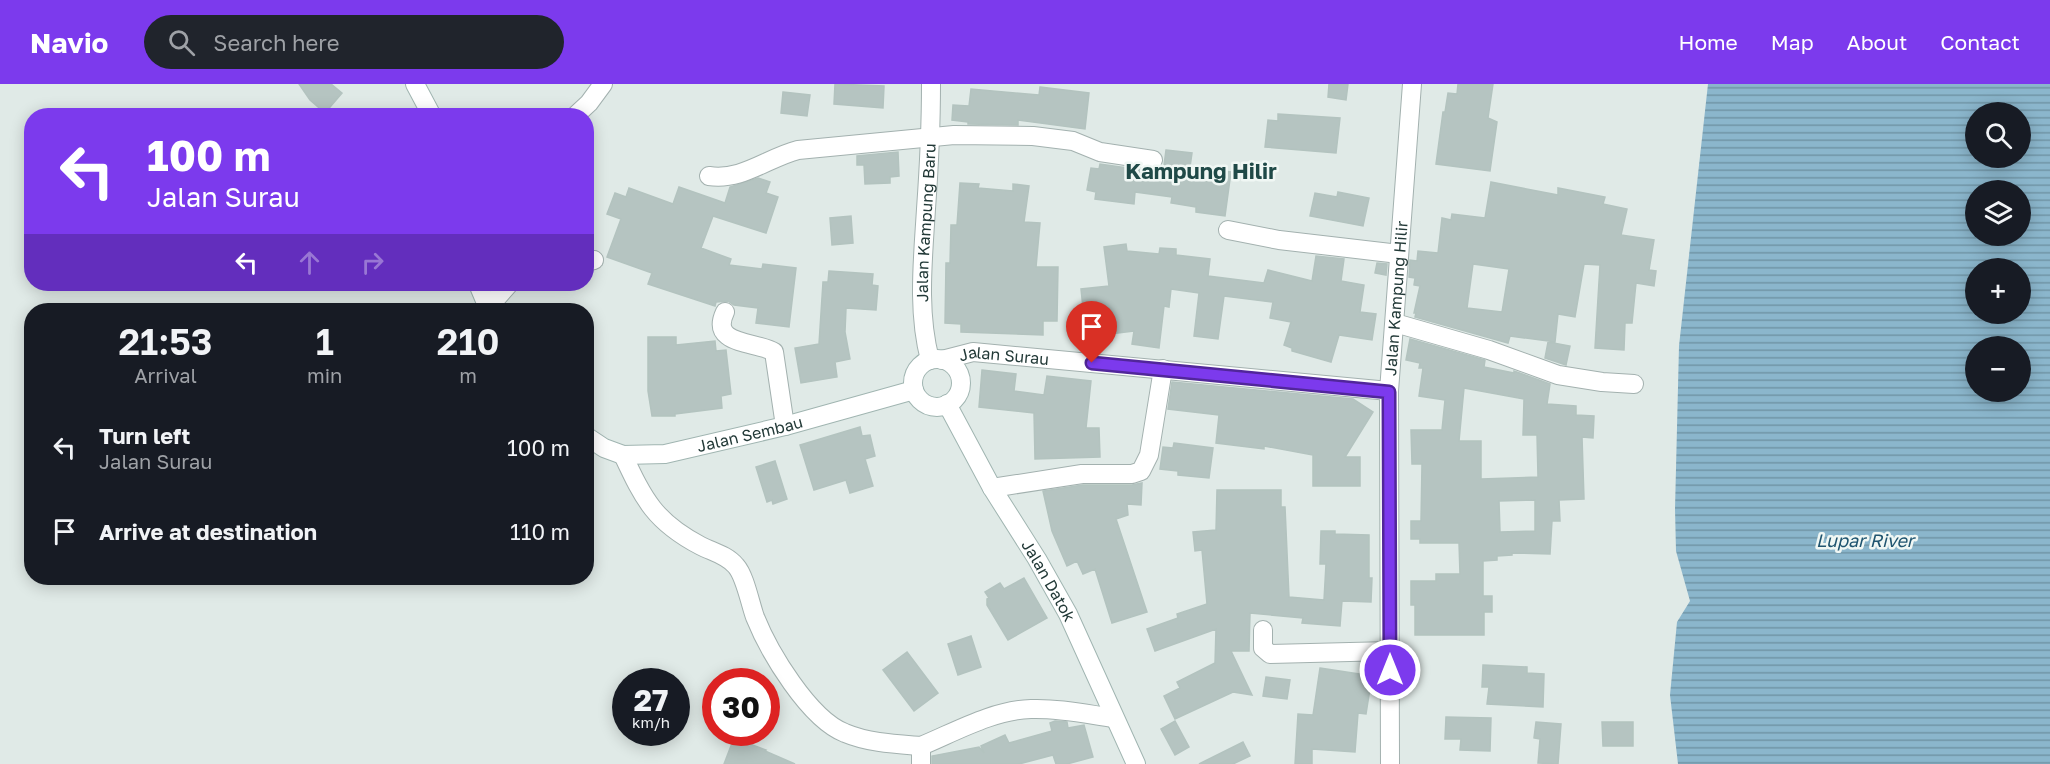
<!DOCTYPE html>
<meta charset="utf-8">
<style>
:root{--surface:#171b24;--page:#20242c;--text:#f1f3f6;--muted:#9ea1a6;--accent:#7c3aed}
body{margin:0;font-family:"Golos Text",sans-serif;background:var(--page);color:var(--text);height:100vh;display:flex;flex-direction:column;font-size:22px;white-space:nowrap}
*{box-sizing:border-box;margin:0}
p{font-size:20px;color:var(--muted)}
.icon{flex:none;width:33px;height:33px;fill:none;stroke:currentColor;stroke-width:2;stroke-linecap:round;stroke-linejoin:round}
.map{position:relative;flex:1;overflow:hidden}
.panel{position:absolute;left:24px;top:219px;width:570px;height:282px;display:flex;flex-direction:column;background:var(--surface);border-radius:24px;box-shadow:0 3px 15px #0003}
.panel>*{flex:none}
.hud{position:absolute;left:24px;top:24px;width:570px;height:183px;border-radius:24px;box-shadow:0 3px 15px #0003;background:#7c3aed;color:#fff;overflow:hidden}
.fabs{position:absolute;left:1965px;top:18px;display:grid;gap:12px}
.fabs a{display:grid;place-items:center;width:66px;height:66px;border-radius:50%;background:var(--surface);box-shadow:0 3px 15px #0003;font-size:30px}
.speed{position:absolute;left:612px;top:584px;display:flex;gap:12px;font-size:30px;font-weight:700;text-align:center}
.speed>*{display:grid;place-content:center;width:78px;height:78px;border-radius:50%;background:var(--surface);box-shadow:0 3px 15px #0003;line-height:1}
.speed small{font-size:15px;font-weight:400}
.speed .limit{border:9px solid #d22;background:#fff;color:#111}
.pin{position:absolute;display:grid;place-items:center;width:51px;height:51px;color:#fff;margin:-62px -26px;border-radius:50% 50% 50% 0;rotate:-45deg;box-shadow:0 0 6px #0007}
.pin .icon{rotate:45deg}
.me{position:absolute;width:66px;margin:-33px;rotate:0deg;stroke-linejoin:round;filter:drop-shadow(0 0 4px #0008)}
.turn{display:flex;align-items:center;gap:21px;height:126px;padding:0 24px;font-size:27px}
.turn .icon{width:78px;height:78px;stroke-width:2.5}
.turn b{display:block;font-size:42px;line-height:51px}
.lanes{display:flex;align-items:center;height:57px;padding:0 24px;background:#0003;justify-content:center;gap:30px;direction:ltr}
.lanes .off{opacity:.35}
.eta{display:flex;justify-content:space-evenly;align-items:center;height:102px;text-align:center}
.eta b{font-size:36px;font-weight:600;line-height:42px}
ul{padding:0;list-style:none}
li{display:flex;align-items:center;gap:18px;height:84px;padding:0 24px}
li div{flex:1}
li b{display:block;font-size:22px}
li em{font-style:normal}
header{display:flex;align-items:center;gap:36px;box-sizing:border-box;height:84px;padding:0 30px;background:var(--accent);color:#fff}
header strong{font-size:28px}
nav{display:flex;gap:33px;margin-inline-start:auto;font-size:21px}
.search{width:420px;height:54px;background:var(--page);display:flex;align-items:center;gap:15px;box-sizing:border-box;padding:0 21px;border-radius:33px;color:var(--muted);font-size:22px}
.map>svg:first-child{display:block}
.water{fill:url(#water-rules);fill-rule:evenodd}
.building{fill:#b5c4c1;stroke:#b3c3bf;stroke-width:1.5;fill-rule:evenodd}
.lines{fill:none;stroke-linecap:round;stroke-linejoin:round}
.street-casing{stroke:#a3b1af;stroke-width:20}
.secondary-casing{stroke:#a0b5b1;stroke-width:20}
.street{stroke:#fff;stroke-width:18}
.secondary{stroke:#fff;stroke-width:18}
.route-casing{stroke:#51269a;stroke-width:15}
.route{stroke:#7c3aed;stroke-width:10}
.labels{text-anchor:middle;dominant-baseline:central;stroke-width:5;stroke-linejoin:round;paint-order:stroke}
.street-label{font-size:16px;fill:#223937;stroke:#f0f7f4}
.water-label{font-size:18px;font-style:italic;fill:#205570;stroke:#f0f7f4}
.district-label{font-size:22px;font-weight:bold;fill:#1f4947;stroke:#f0f7f4}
</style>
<header>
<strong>Navio</strong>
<div class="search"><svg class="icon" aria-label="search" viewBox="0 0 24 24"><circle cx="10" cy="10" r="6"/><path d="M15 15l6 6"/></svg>Search here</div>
<nav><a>Home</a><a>Map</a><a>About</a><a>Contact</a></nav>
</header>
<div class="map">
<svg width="2050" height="680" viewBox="0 0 2050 680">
<defs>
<pattern id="water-rules" width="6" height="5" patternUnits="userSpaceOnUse" patternTransform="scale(1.5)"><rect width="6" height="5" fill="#8bb6cc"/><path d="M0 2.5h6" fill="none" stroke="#7195a6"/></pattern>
</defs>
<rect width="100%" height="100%" fill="#e0eae7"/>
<path class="water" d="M 1708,0 L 2050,0 L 2050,680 L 1678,680 L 1670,611 L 1677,538 L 1690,517 L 1676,467 L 1675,425 L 1679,262 ZM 1976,28 L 2020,28 L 2020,74 L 1976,74 ZM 1976,106 L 2020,106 L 2020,152 L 1976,152 ZM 1976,184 L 2020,184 L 2020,230 L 1976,230 ZM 1976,262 L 2020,262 L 2020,308 L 1976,308 Z"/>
<path class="building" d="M 299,0 L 331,0 L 342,9 L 325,29 L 310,16 Z
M 835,0 L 884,2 L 883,24 L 834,20 Z
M 1329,0 L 1348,0 L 1346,16 L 1328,13 Z
M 1458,0 L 1493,0 L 1488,34 L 1497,38 L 1490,87 L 1436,80 L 1443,28 L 1445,28 L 1448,9 L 1457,10 Z
M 1040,3 L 1089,9 L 1085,45 L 1018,36 L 1018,41 L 968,40 L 968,38 L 952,36 L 953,21 L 969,22 L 971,5 L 1039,11 Z
M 783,8 L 810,11 L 807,32 L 781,29 Z
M 1278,30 L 1340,34 L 1336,69 L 1265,63 L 1268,36 L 1278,37 Z
M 1166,66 L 1192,69 L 1190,83 L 1231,88 L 1225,132 L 1196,128 L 1196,123 L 1171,119 L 1172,113 L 1135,108 L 1134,120 L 1095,115 L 1096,108 L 1087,106 L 1091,84 L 1099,85 L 1100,80 L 1163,89 Z
M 898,68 L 899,92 L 890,93 L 890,99 L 865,100 L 864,81 L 857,81 L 857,72 Z
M 758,94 L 770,98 L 766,109 L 778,113 L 766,149 L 713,132 L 701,164 L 731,175 L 729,181 L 762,185 L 763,180 L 796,184 L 789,243 L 756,239 L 758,224 L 734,221 L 728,217 L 716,218 L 715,222 L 648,200 L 652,189 L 607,173 L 621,135 L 607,130 L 615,109 L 626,113 L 629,104 L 673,120 L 679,103 L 725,119 L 730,103 Z
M 1491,98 L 1558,111 L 1558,104 L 1605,113 L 1603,120 L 1627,125 L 1621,151 L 1654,156 L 1649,186 L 1656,187 L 1654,202 L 1636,199 L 1632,239 L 1625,239 L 1624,266 L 1595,264 L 1600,181 L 1584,180 L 1575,233 L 1558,230 L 1555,258 L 1510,252 L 1508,259 L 1415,233 L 1416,229 L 1414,229 L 1420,202 L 1414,201 L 1415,194 L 1409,193 L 1410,176 L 1417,177 L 1418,167 L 1438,169 L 1442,134 L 1451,136 L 1452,130 L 1485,134 ZM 1473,180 L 1509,185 L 1502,228 L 1467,224 Z
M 960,99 L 979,100 L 978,104 L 1013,107 L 1013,100 L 1029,102 L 1024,138 L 1040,139 L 1036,183 L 1058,183 L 1057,237 L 1043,237 L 1043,251 L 961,248 L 961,240 L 945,239 L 946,179 L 950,179 L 951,141 L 957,141 Z
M 1338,108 L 1369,114 L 1363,142 L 1310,132 L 1315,109 L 1337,113 Z
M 851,132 L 853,159 L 832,161 L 830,134 Z
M 1126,160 L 1127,167 L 1159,170 L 1160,164 L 1176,165 L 1176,171 L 1210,175 L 1208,192 L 1264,199 L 1268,186 L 1312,197 L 1316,172 L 1344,175 L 1341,197 L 1364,201 L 1360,228 L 1376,230 L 1372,256 L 1339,251 L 1331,278 L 1292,267 L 1292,264 L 1284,261 L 1291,238 L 1270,234 L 1273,218 L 1224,212 L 1218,255 L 1194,252 L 1199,209 L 1171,205 L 1169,223 L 1164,222 L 1159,264 L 1132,260 L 1134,247 L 1086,253 L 1081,205 L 1109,202 L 1104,163 Z
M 1377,179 L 1387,180 L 1386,191 L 1375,189 Z
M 829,187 L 873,190 L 872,201 L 878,202 L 876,226 L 846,224 L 845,248 L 850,275 L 835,278 L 837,293 L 801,299 L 795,264 L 819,260 L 823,198 L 828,198 Z
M 648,253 L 676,253 L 676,261 L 715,257 L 716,267 L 726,266 L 731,310 L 721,312 L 722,324 L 675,330 L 675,332 L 652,332 L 648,307 Z
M 1410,255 L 1485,276 L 1484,283 L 1514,289 L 1514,287 L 1550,300 L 1547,320 L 1576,322 L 1576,331 L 1594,332 L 1593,354 L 1582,353 L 1584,415 L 1559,416 L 1560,437 L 1552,437 L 1550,470 L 1512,469 L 1512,471 L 1497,472 L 1497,476 L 1483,477 L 1483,512 L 1492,512 L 1492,528 L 1484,528 L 1484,551 L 1415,551 L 1415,521 L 1411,521 L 1411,497 L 1436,497 L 1436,490 L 1460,490 L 1459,459 L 1420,459 L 1420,455 L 1411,455 L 1411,437 L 1421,437 L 1422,380 L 1412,380 L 1411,346 L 1442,346 L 1445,316 L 1419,312 L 1423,284 L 1419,284 L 1420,279 L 1406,276 ZM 1464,304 L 1524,315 L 1523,351 L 1537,351 L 1538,393 L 1481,395 L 1481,357 L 1459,357 ZM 1535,416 L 1535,447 L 1500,448 L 1499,417 Z
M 1548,258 L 1570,262 L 1566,281 L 1545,274 Z
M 982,286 L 1016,290 L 1014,307 L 1044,311 L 1047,292 L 1091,297 L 1086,344 L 1099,344 L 1100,373 L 1035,375 L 1034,329 L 979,323 Z
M 1172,298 L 1353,315 L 1373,328 L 1345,373 L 1360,373 L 1360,402 L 1313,402 L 1313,371 L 1264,362 L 1264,365 L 1216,359 L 1219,331 L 1168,325 Z
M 860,343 L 862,352 L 870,351 L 875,372 L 865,375 L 873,402 L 850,409 L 846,396 L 814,406 L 800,361 Z
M 1174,359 L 1213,364 L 1209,394 L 1178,391 L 1178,387 L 1160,385 L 1163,363 L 1173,364 Z
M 775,377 L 787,415 L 773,420 L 772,416 L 767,418 L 756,383 Z
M 1142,399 L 1141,421 L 1127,420 L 1128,431 L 1116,435 L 1147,528 L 1112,539 L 1095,485 L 1083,490 L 1077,477 L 1067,482 L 1052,447 L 1043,407 L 1083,401 L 1132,401 Z
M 1217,406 L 1281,406 L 1281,423 L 1285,423 L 1289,513 L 1324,516 L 1326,480 L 1320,480 L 1321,447 L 1335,447 L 1335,450 L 1369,451 L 1369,494 L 1372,494 L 1371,518 L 1342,517 L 1340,542 L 1302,539 L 1303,534 L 1250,529 L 1249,567 L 1231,567 L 1252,611 L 1233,608 L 1175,635 L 1164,612 L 1180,604 L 1177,598 L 1215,579 L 1216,545 L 1155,567 L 1147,545 L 1178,534 L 1177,530 L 1207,520 L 1202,466 L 1195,467 L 1193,448 L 1216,446 Z
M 1024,494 L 1047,534 L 1008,556 L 987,521 L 987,515 L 989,514 L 985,508 L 1000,499 L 1004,505 Z
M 971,552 L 981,583 L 958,591 L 948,560 Z
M 907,568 L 938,609 L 914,627 L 883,586 Z
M 1483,581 L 1527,583 L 1527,589 L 1544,590 L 1543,623 L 1487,620 L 1489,603 L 1482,603 Z
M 1320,584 L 1372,592 L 1366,630 L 1358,629 L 1355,668 L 1312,665 L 1312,680 L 1295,680 L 1298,630 L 1313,631 Z
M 1266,593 L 1290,596 L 1287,615 L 1263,612 Z
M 1446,633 L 1491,634 L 1490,667 L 1460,666 L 1461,655 L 1445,655 Z
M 1055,637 L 1067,638 L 1068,644 L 1084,641 L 1093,673 L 1067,680 L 1056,680 L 1053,671 L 1019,680 L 932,680 L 932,672 L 979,663 L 984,669 L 981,662 L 1005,651 L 1009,659 L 1052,647 L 1050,639 Z
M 1175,637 L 1189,663 L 1175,671 L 1161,645 Z
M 1536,638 L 1561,640 L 1558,680 L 1538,679 L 1540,655 L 1534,654 Z
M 1602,638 L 1633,638 L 1633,662 L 1603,662 Z
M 734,654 L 766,666 L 765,667 L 795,680 L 724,680 Z
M 1243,658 L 1250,672 L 1233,680 L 1199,680 Z"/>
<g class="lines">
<g class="street-casing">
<g id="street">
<path d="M 575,32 L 589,19 L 603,0"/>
<path d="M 709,92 C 742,97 767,74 798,66 L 954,51 L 1033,52 L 1073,57 L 1100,68 L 1153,76"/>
<path d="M 1228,146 L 1279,156 L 1399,170"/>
<path d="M 586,178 L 594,176"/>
<path d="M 488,224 L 509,200"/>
<path d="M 725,228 C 709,262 757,257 774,268 L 785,342"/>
<path d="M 1395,239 L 1489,266 L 1558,291 L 1602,298 L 1634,300"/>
<path id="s1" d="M 930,276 C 917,227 923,175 926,125 C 929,83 931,42 931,0"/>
<path id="s2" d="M 942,276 L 973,268 L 1389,307"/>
<path d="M 623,371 C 644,416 655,438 701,462 C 713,468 727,471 736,482 C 745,492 750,519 755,533 C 769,568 809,635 845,649 C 869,659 895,660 921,662"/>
<path d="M 992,404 L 1082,390 L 1132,390 L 1141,387 L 1149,371 L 1163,285"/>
<path d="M 1263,546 L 1263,564 L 1270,570 L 1390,567"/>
<path d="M 921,680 L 921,662 C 955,648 993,626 1031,625 C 1059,624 1086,630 1114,634"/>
<path id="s3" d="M 1390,680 L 1389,307 L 1412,0"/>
</g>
</g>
<g class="secondary-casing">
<g id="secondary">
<path d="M 415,0 L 432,32"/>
<path d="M 478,200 L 489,226"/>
<circle cx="937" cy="299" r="24"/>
<path id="s4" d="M 947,320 L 992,404 L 1037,475 L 1068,530 L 1136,680"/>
<path id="s5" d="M 586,352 L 604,364 L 623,371 L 665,370 L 785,342 L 914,306"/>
</g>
</g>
<use href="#street" class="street"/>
<use href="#secondary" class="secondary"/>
</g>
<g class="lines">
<g class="route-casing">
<path id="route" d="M 1092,279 L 1389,308 L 1390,586"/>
</g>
<use href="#route" class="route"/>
</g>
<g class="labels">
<g class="street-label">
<text stroke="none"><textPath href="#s1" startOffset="138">Jalan Kampung Baru</textPath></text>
<text stroke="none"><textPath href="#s3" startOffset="466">Jalan Kampung Hilir</textPath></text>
<text stroke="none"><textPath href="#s2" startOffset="63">Jalan Surau</textPath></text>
<text stroke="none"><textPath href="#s5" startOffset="171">Jalan Sembau</textPath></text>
<text stroke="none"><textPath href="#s4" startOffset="204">Jalan Datok</textPath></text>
</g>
<g class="water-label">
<text x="1865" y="456">Lupar River</text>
</g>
<g class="district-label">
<text x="1201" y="86">Kampung Hilir</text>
</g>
</g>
</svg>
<div class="fabs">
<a><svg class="icon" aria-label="search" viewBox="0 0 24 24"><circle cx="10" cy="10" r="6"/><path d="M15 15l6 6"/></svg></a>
<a><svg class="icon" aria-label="layers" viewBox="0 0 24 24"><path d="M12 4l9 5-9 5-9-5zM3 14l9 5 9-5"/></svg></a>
<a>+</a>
<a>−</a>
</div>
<div class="speed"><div>27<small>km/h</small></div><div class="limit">30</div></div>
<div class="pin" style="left:1092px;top:279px;background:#d93025"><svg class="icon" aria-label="arrive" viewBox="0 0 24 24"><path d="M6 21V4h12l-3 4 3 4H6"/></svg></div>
<svg class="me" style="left:1390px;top:586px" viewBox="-20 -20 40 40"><circle r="17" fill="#7c3aed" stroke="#fff" stroke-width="3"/><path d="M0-11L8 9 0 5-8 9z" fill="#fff"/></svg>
<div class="hud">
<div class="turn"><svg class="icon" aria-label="left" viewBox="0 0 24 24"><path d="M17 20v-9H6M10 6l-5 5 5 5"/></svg><div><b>100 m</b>Jalan Surau</div></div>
<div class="lanes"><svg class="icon" aria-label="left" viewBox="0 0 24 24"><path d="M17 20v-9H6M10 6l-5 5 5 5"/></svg><svg class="icon off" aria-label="ahead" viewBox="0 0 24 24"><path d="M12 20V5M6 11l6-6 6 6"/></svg><svg class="icon off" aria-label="right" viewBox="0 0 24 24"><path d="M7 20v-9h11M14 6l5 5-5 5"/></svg></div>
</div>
<section class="panel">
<div class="eta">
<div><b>21:53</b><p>Arrival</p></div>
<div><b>1</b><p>min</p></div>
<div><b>210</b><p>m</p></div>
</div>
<ul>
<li><svg class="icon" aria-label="left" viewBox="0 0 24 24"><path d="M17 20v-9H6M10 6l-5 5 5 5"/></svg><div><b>Turn left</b><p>Jalan Surau</p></div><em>100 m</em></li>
<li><svg class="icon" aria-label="arrive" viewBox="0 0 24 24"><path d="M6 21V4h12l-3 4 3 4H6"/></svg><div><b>Arrive at destination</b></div><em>110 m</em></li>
</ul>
</section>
</div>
